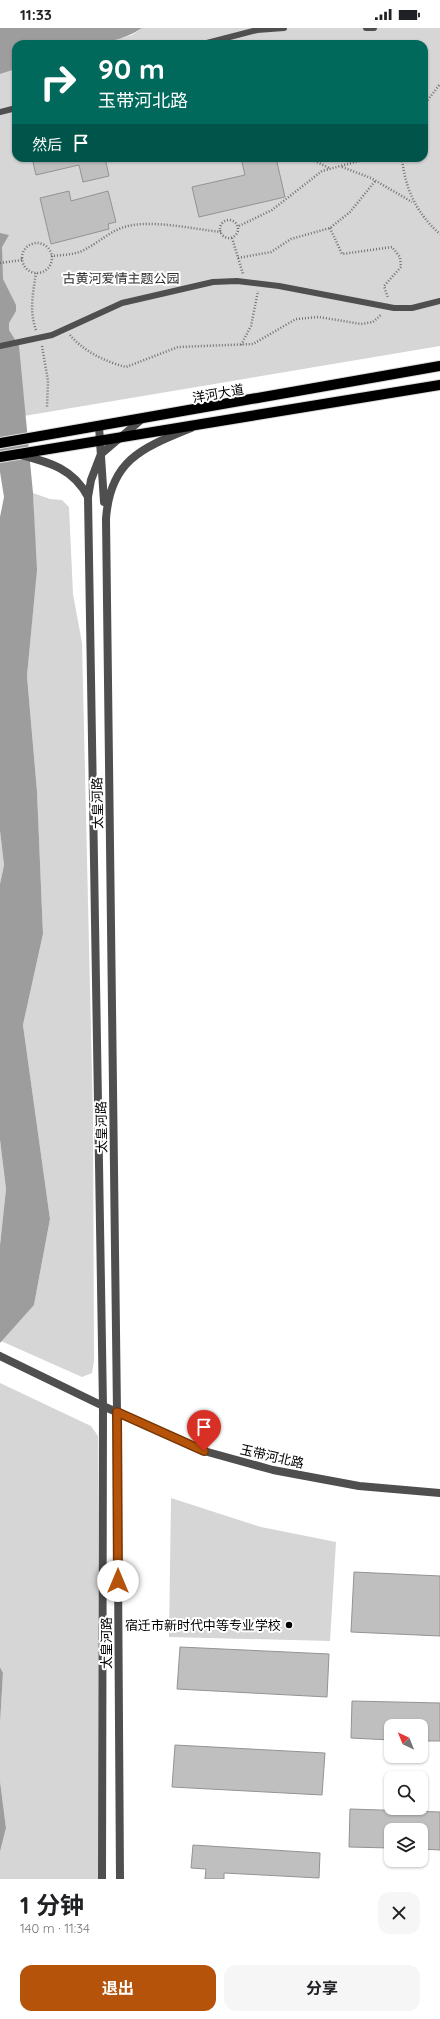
<!DOCTYPE html>
<html lang="zh">
<meta charset="utf-8">
<style>
:root{--surface:#fff;--page:#f6f6f6;--text:#202124;--muted:#757577;--accent:#b45309}
body{margin:0;font-family:Quicksand,"Noto Sans SC",sans-serif;background:var(--page);color:var(--text);height:100vh;display:flex;flex-direction:column;font-size:15px;white-space:nowrap}
*{box-sizing:border-box;margin:0}
p{font-size:13px;color:var(--muted)}
.icon{flex:none;width:22px;height:22px;fill:none;stroke:currentColor;stroke-width:2;stroke-linecap:round;stroke-linejoin:round}
.map{position:relative;height:1851px;overflow:hidden}
.sheet{display:flex;flex-direction:column;background:var(--surface);flex:1}
.sheet>*{flex:none}
.banner{position:absolute;left:12px;top:12px;width:416px;height:122px;border-radius:12px;box-shadow:0 1px 3px #0004;background:#00695c;color:#fff;overflow:hidden}
.needle{width:26px;rotate:317deg}
.controls{position:absolute;left:384px;top:1691px;display:grid;gap:8px}
.controls a{display:grid;place-items:center;width:44px;height:44px;border-radius:8px;background:var(--surface);box-shadow:0 1px 3px #0004;font-size:20px}
.pin{position:absolute;display:grid;place-items:center;width:34px;height:34px;color:#fff;margin:-41px -17px;border-radius:50% 50% 50% 0;rotate:-45deg;box-shadow:0 0 4px #0007}
.pin .icon{rotate:45deg}
.me{position:absolute;width:44px;margin:-22px;rotate:0deg;stroke-linejoin:round;filter:drop-shadow(0 0 3px #0008)}
.turn{display:flex;align-items:center;gap:14px;height:84px;padding:0 20px;font-size:18px}
.turn .icon{width:52px;height:52px;stroke-width:2.5}
.turn b{display:block;font-size:28px;line-height:34px}
.then{display:flex;align-items:center;height:38px;padding:0 20px;background:#0003;gap:8px;font-size:15px}
.round{display:grid;place-items:center;flex:none;width:42px;height:42px;border-radius:12px;background:var(--page)}
.overview{display:flex;align-items:center;justify-content:space-between;height:68px;padding:0 20px}
h1{font-size:24px;font-weight:700;line-height:30px}
.cta{display:flex;gap:8px;margin-top:auto;padding:8px 20px}
.cta a{flex:1;height:46px;border-radius:12px;background:var(--accent);color:#fff;font-size:16px;font-weight:700;line-height:46px;text-align:center}
.cta a+a{background:var(--page);color:var(--text)}
.status{display:flex;justify-content:space-between;align-items:center;height:28px;padding:0 20px;background:var(--surface);direction:ltr}
.status svg{height:11px;fill:currentColor}
.map>svg:first-child{display:block}
.green{fill:#d6d6d6}
.water{fill:#9d9d9d}
.building{fill:#bfbfbf;stroke:#939393}
.lines{fill:none;stroke-linecap:round;stroke-linejoin:round}
.primary-casing{stroke:#dbdbdb;stroke-width:12}
.path{stroke:#717171;stroke-width:2.5;stroke-dasharray:1 2;stroke-linecap:butt}
.service{stroke:#4f4f4f;stroke-width:6}
.tertiary{stroke:#4f4f4f;stroke-width:8}
.primary{stroke:#000;stroke-width:10}
.route-casing{stroke:#753606;stroke-width:10}
.route{stroke:#b45309;stroke-width:7}
.poi-dot{fill:#000;stroke:#fff;stroke-width:1.5}
.labels{text-anchor:middle;dominant-baseline:central;stroke-width:4;stroke-linejoin:round;paint-order:stroke}
.park-label{font-size:13px;fill:#2d2d2d;stroke:#fff}
.street-label{font-size:13px;fill:#000;stroke:#fff}
.poi-label{font-size:13px;fill:#000;stroke:#fff;text-anchor:end}
</style>
<div class="status"><b>11:33</b><svg viewBox="0 0 49 12"><path d="M0 12V9h3v3zM5 12V6h3v6zM10 12V3h3v9zM15 12V0h3v12zM26 1h20v11H26zM47 4h2v5h-2z"/></svg></div>
<div class="map">
<svg width="440" height="1851" viewBox="0 0 440 1851">
<rect width="100%" height="100%" fill="#fff"/>
<path class="green" d="M 142,0 L 440,0 L 440,318 L 0,392 L 0,46 L 16,41 L 16,130 L 424,130 L 424,16 L 101,16 L 132,7 Z
M 33,465 L 50,471 L 62,472 L 69,479 L 73,566 L 82,615 L 93,1089 L 94,1333 L 92,1345 L 82,1349 L 1,1313 L 34,1277 L 50,1191 L 23,997 L 43,906 L 37,763 L 27,648 L 36,549 Z
M 0,803 L 4,837 L 0,856 Z
M 0,1112 L 6,1161 L 0,1217 Z
M 0,1355 L 91,1398 L 98,1408 L 98,1851 L 0,1851 L 0,1824 L 6,1800 L 0,1753 L 0,1696 L 3,1645 L 0,1639 Z
M 171,1470 L 261,1499 L 336,1514 L 330,1613 L 169,1609 Z"/>
<path class="water" d="M 0,0 L 142,0 C 106,24 57,16 16,16 L 16,41 L 0,46 Z
M 0,205 L 9,207 L 2,219 L 3,251 L 16,277 L 16,283 L 9,295 L 9,302 L 19,318 L 33,465 L 37,542 L 27,648 L 37,763 L 43,906 L 23,997 L 50,1191 L 34,1277 L 0,1315 L 0,1217 L 6,1161 L 0,1112 L 0,856 L 4,837 L 0,803 L 0,489 L 4,469 L 0,444 Z
M 0,1639 L 3,1645 L 0,1696 Z
M 0,1753 L 6,1800 L 0,1824 Z"/>
<path class="building" d="M 32,130 L 105,130 L 109,148 L 83,154 L 79,137 L 36,147 Z
M 241,130 L 276,130 L 285,169 L 199,189 L 192,159 L 245,147 Z
M 69,163 L 71,173 L 108,163 L 116,194 L 108,196 L 109,201 L 51,216 L 40,170 Z
M 354,1544 L 440,1548 L 440,1608 L 351,1604 Z
M 180,1619 L 329,1626 L 327,1669 L 177,1661 Z
M 352,1673 L 440,1675 L 440,1713 L 421,1713 L 421,1698 L 391,1698 L 391,1712 L 351,1710 Z
M 175,1717 L 325,1725 L 322,1767 L 172,1759 Z
M 350,1781 L 440,1784 L 440,1822 L 421,1821 L 421,1802 L 391,1802 L 391,1820 L 349,1819 Z
M 193,1817 L 320,1825 L 319,1850 L 224,1845 L 224,1851 L 205,1851 L 206,1841 L 191,1840 Z"/>
<g class="lines">
<g class="primary-casing">
<path id="primary" d="M 0,415 L 440,338
M 0,429 L 440,357"/>
</g>
<path class="path" d="M 424,77 L 440,56
M 127,130 L 127,132
M 309,130 L 329,140
M 402,130 C 405,161 417,186 440,206
M 342,139 L 371,150 L 412,174
M220 201a9 9 0 1 1 18 0a9 9 0 1 1-18 0Z
M 239,198 L 272,182 L 322,143 L 370,130
M 330,200 L 342,226 L 392,219 L 400,229 L 401,239 L 384,258 L 388,270
M 232,210 L 243,246
M22 230a15 15 0 1 1 30 0a15 15 0 1 1-30 0Z
M 51,228 C 62,227 74,227 84,222 C 98,215 109,204 124,199 C 152,191 192,201 221,204
M 238,230 L 271,224 L 291,211 L 330,200 L 350,184 L 376,152
M 0,235 L 22,232
M 36,302 C 29,283 33,265 36,245
M 70,307 C 83,323 106,334 126,339 L 178,319 L 253,316 L 296,291 L 319,289 L 361,296 L 373,294 L 382,286
M 241,317 L 251,298 L 258,263
M 42,318 L 48,353 L 47,379"/>
<path class="service" d="M 366,0 L 374,0
M 203,16 L 257,2 L 284,0
M 0,84 L 16,80
M 0,318 L 52,307 L 122,275 L 213,254 L 237,253 L 279,258 L 394,280 L 412,280 L 440,273"/>
<path class="tertiary" d="M 99,398 L 104,474
M 21,427 C 49,434 74,441 88,469 L 103,1378 L 102,1851
M 88,469 L 91,452 L 101,426 L 142,391
M 0,1328 L 103,1378 L 204,1423 L 273,1442 L 359,1458 L 440,1465
M 120,1851 L 117,1384 L 106,491 C 110,432 142,420 191,400"/>
<use href="#primary" class="primary"/>
</g>
<g class="lines">
<g class="route-casing">
<path id="route" d="M 118,1553 L 117,1384 L 204,1423"/>
</g>
<use href="#route" class="route"/>
</g>
<circle class="poi-dot" cx="289" cy="1597" r="4"/>
<g class="labels">
<g class="park-label">
<text x="121" y="250">古黄河爱情主题公园</text>
</g>
<g class="street-label">
<text transform="translate(218 365) rotate(-10)">洋河大道</text>
<text transform="translate(97 775) rotate(-91)">太皇河路</text>
<text transform="translate(101 1099) rotate(-91)">太皇河路</text>
<text transform="translate(272 1428) rotate(13)">玉带河北路</text>
<text transform="translate(106 1615) rotate(-90)">太皇河路</text>
</g>
<g class="poi-label">
<text x="281" y="1597">宿迁市新时代中等专业学校</text>
</g>
</g>
</svg>
<div class="controls">
<a><svg class="needle" viewBox="-14 -14 28 28"><path d="M0-13l5 13h-10z" fill="#e53935"/><path d="M0 13l5-13h-10z" fill="#757577"/></svg></a>
<a><svg class="icon" aria-label="search" viewBox="0 0 24 24"><circle cx="10" cy="10" r="6"/><path d="M15 15l6 6"/></svg></a>
<a><svg class="icon" aria-label="layers" viewBox="0 0 24 24"><path d="M12 4l9 5-9 5-9-5zM3 14l9 5 9-5"/></svg></a>
</div>
<div class="pin" style="left:204px;top:1423px;background:#d93025"><svg class="icon" aria-label="arrive" viewBox="0 0 24 24"><path d="M6 21V4h12l-3 4 3 4H6"/></svg></div>
<svg class="me" style="left:118px;top:1553px" viewBox="-20 -20 40 40"><circle r="19" fill="#fff"/><path d="M0-13L10 11 0 6-10 11z" fill="#b45309"/></svg>
<div class="banner">
<div class="turn"><svg class="icon" aria-label="right" viewBox="0 0 24 24"><path d="M7 20v-9h11M14 6l5 5-5 5"/></svg><div><b>90 m</b>玉带河北路</div></div>
<div class="then">然后<svg class="icon" aria-label="arrive" viewBox="0 0 24 24"><path d="M6 21V4h12l-3 4 3 4H6"/></svg></div>
</div>
</div>
<section class="sheet">
<div class="overview"><div><h1>1 分钟</h1><p>140 m · 11:34</p></div><a class="round"><svg class="icon" aria-label="close" viewBox="0 0 24 24"><path d="M6 6l12 12M18 6L6 18"/></svg></a></div>
<div class="cta"><a>退出</a><a>分享</a></div>
</section>
